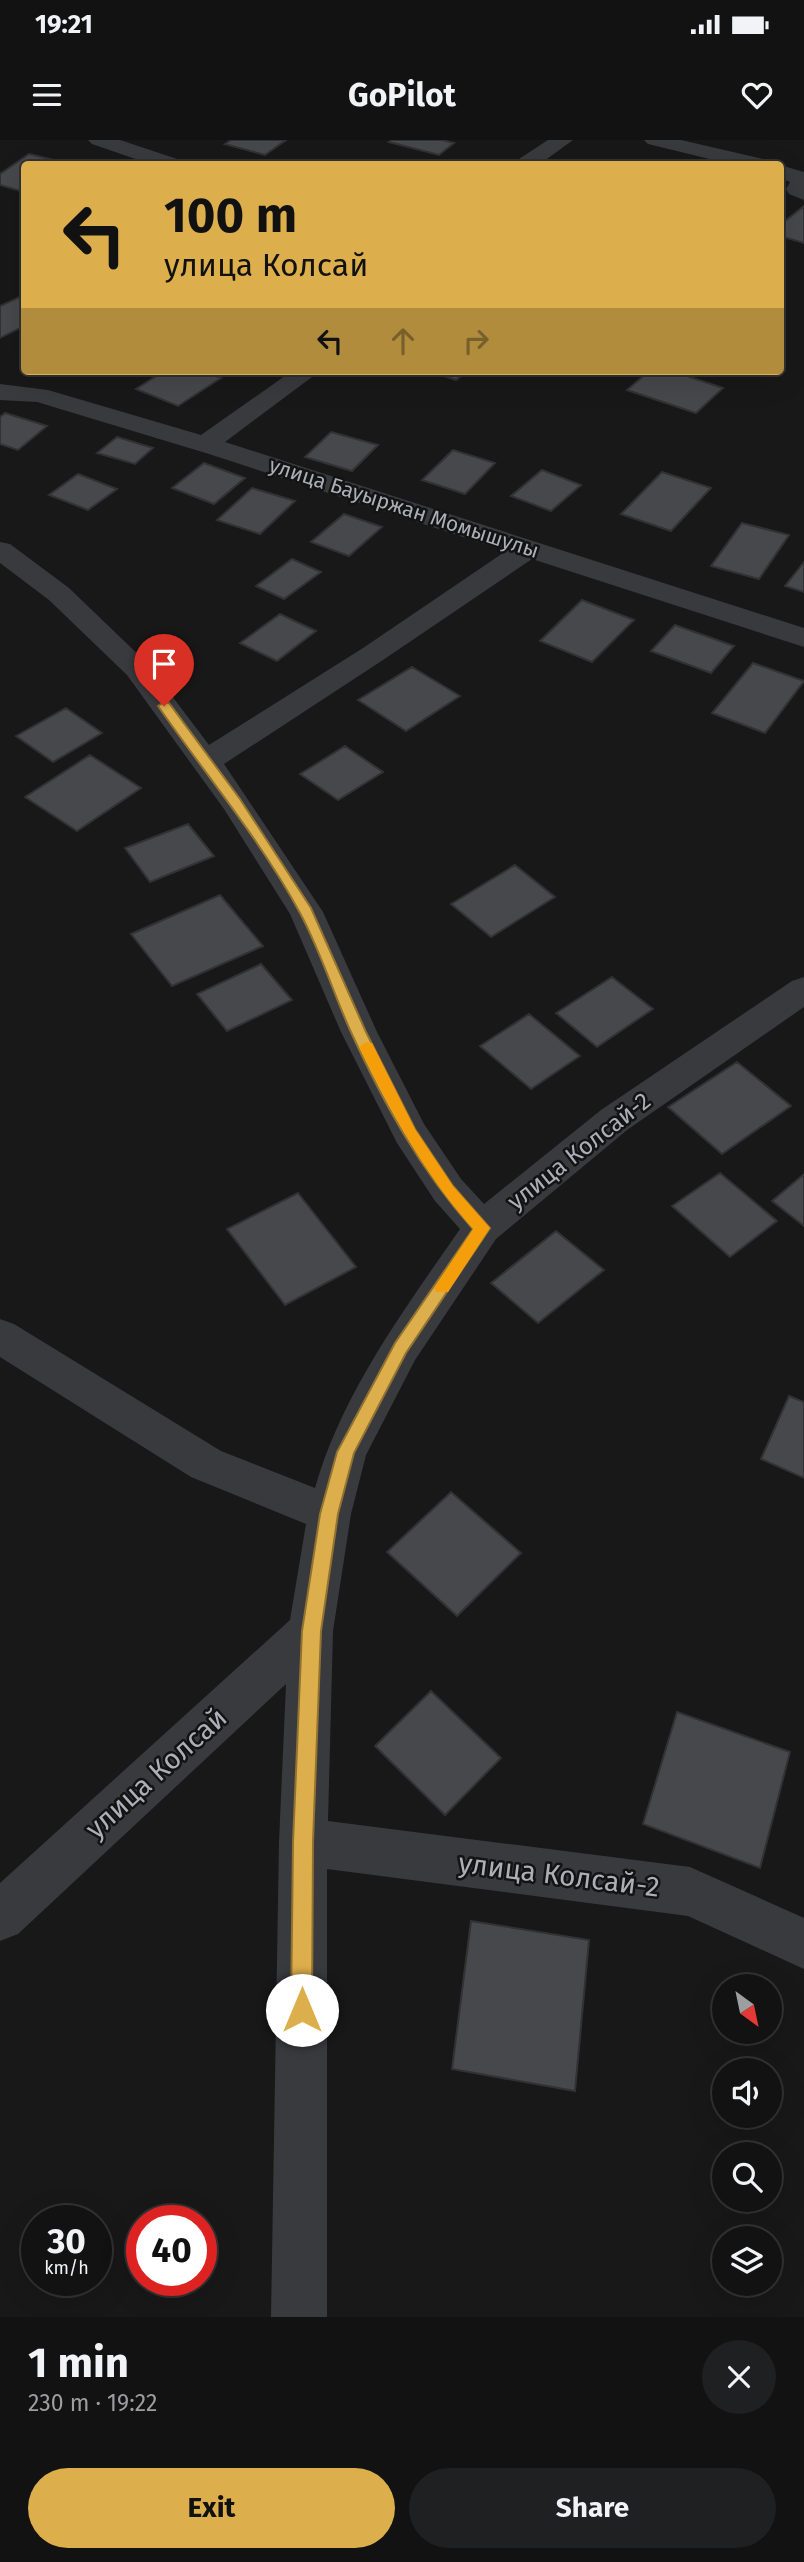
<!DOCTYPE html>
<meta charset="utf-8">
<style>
:root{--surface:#121213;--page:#1f2021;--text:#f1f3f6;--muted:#9c9ea0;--line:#313233;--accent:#ddaf4c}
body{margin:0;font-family:"Fira Sans",sans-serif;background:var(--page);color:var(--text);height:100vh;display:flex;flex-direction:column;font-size:26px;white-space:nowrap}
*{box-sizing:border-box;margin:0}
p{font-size:23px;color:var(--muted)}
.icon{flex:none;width:38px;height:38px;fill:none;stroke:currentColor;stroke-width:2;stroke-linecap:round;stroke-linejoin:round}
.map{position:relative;height:2177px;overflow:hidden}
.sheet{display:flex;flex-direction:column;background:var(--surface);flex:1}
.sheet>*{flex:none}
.hud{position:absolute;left:21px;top:21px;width:763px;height:214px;border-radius:7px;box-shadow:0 7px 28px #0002,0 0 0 2px var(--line);background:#ddaf4c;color:#111;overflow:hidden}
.needle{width:46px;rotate:147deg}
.tools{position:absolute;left:712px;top:1834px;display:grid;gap:14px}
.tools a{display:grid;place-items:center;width:70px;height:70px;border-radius:50%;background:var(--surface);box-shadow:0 7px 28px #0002,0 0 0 2px var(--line);font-size:35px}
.speed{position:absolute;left:21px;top:2065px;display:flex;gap:14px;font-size:35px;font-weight:700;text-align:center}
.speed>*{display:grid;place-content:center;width:91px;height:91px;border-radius:50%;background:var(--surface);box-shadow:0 7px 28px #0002,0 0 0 2px var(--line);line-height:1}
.speed small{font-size:18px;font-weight:400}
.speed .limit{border:10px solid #d22;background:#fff;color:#111}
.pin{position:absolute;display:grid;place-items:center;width:60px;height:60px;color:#fff;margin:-72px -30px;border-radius:50% 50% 50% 0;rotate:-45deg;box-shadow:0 0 7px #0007}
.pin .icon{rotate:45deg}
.me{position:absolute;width:77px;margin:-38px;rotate:0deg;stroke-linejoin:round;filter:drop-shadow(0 0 5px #0008)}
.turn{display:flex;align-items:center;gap:24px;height:147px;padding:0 28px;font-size:32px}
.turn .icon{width:91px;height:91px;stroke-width:2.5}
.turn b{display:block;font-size:49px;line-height:60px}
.lanes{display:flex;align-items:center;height:66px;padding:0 28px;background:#0003;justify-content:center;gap:35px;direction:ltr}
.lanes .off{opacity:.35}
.round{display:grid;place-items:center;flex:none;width:74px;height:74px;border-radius:37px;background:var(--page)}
.summary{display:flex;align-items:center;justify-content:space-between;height:119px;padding:0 28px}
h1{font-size:42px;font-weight:700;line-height:52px}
.primary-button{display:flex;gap:14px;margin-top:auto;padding:14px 28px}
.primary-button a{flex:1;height:80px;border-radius:42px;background:var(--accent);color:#111;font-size:28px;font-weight:700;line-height:80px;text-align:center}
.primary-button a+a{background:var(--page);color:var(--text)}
.status{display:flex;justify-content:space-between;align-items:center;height:49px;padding:0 35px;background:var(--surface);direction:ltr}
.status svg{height:19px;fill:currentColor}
header{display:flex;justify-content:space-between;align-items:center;height:91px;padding:0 28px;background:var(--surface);font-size:32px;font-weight:700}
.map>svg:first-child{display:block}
.building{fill:#47484c;stroke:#323235;stroke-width:2}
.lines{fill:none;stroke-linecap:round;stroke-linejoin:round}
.minor{fill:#393a3e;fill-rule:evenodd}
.route{fill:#ddaf4c;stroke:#907231;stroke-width:2}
.slow{fill:#f59e0b}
.labels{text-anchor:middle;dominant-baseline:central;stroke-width:5;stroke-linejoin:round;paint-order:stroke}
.far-street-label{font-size:21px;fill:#acafb8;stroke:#131314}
.street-label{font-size:24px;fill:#acafb8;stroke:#131314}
.near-street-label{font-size:28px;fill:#acafb8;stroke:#131314}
</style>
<div class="status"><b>19:21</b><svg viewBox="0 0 49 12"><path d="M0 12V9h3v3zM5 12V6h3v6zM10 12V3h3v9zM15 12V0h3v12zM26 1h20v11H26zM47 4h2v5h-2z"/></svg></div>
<header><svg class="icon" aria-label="menu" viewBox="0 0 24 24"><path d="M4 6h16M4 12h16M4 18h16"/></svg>GoPilot<svg class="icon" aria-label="heart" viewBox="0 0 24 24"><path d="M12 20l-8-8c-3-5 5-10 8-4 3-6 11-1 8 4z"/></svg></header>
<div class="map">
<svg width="804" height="2177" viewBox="0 0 804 2177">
<rect width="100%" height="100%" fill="#181819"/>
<path class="building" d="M 231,0 L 286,0 L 265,15 L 225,4 Z
M 392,0 L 442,0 L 454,3 L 439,15 L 389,2 Z
M 29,14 L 70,24 L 24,24 L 24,52 L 0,45 L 0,34 Z
M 804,66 L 804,103 L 780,96 L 780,85 Z
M 24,155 L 24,186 L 0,198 L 0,166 Z
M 164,231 L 203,231 L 221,238 L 178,266 L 136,249 Z
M 430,231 L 467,231 L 456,240 Z
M 649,231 L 672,231 L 723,248 L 696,273 L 627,250 Z
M 5,273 L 47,286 L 18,310 L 0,304 L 0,277 Z
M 331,292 L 378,305 L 352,331 L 305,317 Z
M 117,297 L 153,308 L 135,324 L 97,313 Z
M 453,310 L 495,323 L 465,354 L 422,340 Z
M 204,323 L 245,338 L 214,364 L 172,348 Z
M 542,330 L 581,345 L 551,371 L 511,356 Z
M 662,332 L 711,348 L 671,391 L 621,374 Z
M 78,334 L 117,349 L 88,370 L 49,355 Z
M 252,348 L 295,361 L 260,394 L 217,380 Z
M 344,374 L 382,387 L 349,416 L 311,402 Z
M 742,383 L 789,395 L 759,439 L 711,426 Z
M 292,419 L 321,432 L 284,459 L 256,446 Z
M 804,422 L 804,452 L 785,446 Z
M 582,460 L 634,480 L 592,522 L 540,501 Z
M 280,474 L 316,491 L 277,521 L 240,503 Z
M 675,485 L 734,506 L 711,533 L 651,511 Z
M 753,523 L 804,541 L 765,593 L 712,573 Z
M 412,527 L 460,556 L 406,591 L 358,560 Z
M 66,568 L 102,593 L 53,622 L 16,596 Z
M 345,606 L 383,632 L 338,660 L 300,634 Z
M 90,615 L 141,648 L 77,691 L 25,657 Z
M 188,684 L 214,716 L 150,742 L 125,708 Z
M 515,725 L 555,757 L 491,797 L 451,764 Z
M 220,755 L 263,806 L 172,846 L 131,794 Z
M 261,824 L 292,860 L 227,891 L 197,854 Z
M 612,837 L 653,869 L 597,907 L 556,873 Z
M 529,874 L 580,916 L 531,949 L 480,906 Z
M 737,922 L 791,966 L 722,1014 L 668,967 Z
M 720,1033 L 777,1081 L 730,1117 L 672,1066 Z
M 804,1034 L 804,1086 L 772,1061 Z
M 298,1053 L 356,1127 L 285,1165 L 227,1089 Z
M 556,1091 L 604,1130 L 538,1183 L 491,1143 Z
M 789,1256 L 804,1262 L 804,1338 L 761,1319 Z
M 451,1352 L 521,1413 L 457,1476 L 387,1412 Z
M 431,1551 L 501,1618 L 445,1675 L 375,1606 Z
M 677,1572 L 790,1612 L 760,1728 L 643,1684 Z
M 471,1781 L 589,1800 L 575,1951 L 452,1929 Z"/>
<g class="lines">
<path class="minor" d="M 88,0 L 120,0 L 177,19 L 180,24 L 150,24 L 92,4 Z
M 548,0 L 573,0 L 540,24 L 517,24 L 519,19 Z
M 644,0 L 681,0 L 763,19 L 766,24 L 730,24 L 648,4 Z
M 780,25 L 804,32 L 804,60 L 789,54 L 786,49 L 790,42 L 780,38 Z
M 292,231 L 320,231 L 225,302 L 804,488 L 804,507 L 532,419 L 383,520 L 224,624 L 323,772 L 377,892 L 424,984 L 461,1039 L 484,1064 L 601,970 L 792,841 L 804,837 L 804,867 L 627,990 L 496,1099 L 415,1220 L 366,1315 L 351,1374 L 333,1491 L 328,1681 L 690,1727 L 804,1778 L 804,1829 L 688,1776 L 327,1729 L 327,2177 L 271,2177 L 279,1702 L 286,1544 L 18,1794 L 0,1801 L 0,1743 L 290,1480 L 306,1384 L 191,1337 L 0,1217 L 0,1179 L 14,1184 L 221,1311 L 315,1348 C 342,1253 404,1170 460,1089 L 435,1061 L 397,1003 L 341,892 L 290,774 L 224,669 L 127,535 L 49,460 L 0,423 L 0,402 L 10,404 L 69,448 L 147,523 L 209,605 L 363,508 L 506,411 L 209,314 L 37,262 L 0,260 L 0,244 L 48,250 L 201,295 Z"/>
</g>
<path class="route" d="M 164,562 L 169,563 L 240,659 L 311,768 L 366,892 L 415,989 L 453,1046 L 490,1088 L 406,1213 L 354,1313 L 338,1374 L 321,1491 L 313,1702 L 312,1870 L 309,1877 L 302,1880 L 294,1877 L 291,1870 L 293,1702 L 302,1491 L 320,1374 L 337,1312 L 395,1203 L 473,1089 C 420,1030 383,962 350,890 C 333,852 320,810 300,773 C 260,699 205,634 158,566 Z"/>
<path class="slow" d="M 366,902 L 372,903 L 415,989 L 453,1046 L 490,1088 L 448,1152 L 436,1152 L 434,1148 L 473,1089 C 424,1034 392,973 359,907 Z"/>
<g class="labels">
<g class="far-street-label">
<text transform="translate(404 368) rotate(18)">улица Бауыржан Момышулы</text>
</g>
<g class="street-label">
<text transform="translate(579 1011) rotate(-38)">улица Колсай-2</text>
</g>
<g class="near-street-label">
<text transform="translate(156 1633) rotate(-42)">улица Колсай</text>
<text transform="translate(559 1735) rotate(7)">улица Колсай-2</text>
</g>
</g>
</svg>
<div class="tools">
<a><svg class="needle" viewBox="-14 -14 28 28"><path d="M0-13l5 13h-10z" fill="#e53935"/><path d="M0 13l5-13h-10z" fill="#9c9ea0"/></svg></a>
<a><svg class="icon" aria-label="sound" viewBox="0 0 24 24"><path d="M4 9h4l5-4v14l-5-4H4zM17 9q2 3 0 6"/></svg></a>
<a><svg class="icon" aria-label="search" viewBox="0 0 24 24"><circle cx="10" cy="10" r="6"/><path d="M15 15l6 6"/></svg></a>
<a><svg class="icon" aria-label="layers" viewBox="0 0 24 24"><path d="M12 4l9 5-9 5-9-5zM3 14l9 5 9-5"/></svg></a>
</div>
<div class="speed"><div>30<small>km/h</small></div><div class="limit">40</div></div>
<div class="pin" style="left:164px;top:566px;background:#d93025"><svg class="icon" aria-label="arrive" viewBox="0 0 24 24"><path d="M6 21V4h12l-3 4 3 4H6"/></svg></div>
<svg class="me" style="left:302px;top:1870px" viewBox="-20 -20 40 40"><circle r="19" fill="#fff"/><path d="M0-13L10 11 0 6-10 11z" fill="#ddaf4c"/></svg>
<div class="hud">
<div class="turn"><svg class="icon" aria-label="left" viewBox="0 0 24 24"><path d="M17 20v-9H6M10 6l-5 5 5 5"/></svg><div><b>100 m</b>улица Колсай</div></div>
<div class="lanes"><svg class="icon" aria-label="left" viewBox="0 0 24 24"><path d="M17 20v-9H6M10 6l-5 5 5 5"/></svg><svg class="icon off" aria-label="ahead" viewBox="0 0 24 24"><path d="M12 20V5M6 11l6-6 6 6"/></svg><svg class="icon off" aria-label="right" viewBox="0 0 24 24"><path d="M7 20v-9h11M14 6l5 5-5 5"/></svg></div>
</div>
</div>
<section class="sheet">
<div class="summary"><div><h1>1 min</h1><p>230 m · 19:22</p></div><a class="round"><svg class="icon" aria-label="close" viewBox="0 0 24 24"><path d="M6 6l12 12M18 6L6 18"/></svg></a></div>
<div class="primary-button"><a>Exit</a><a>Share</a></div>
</section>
